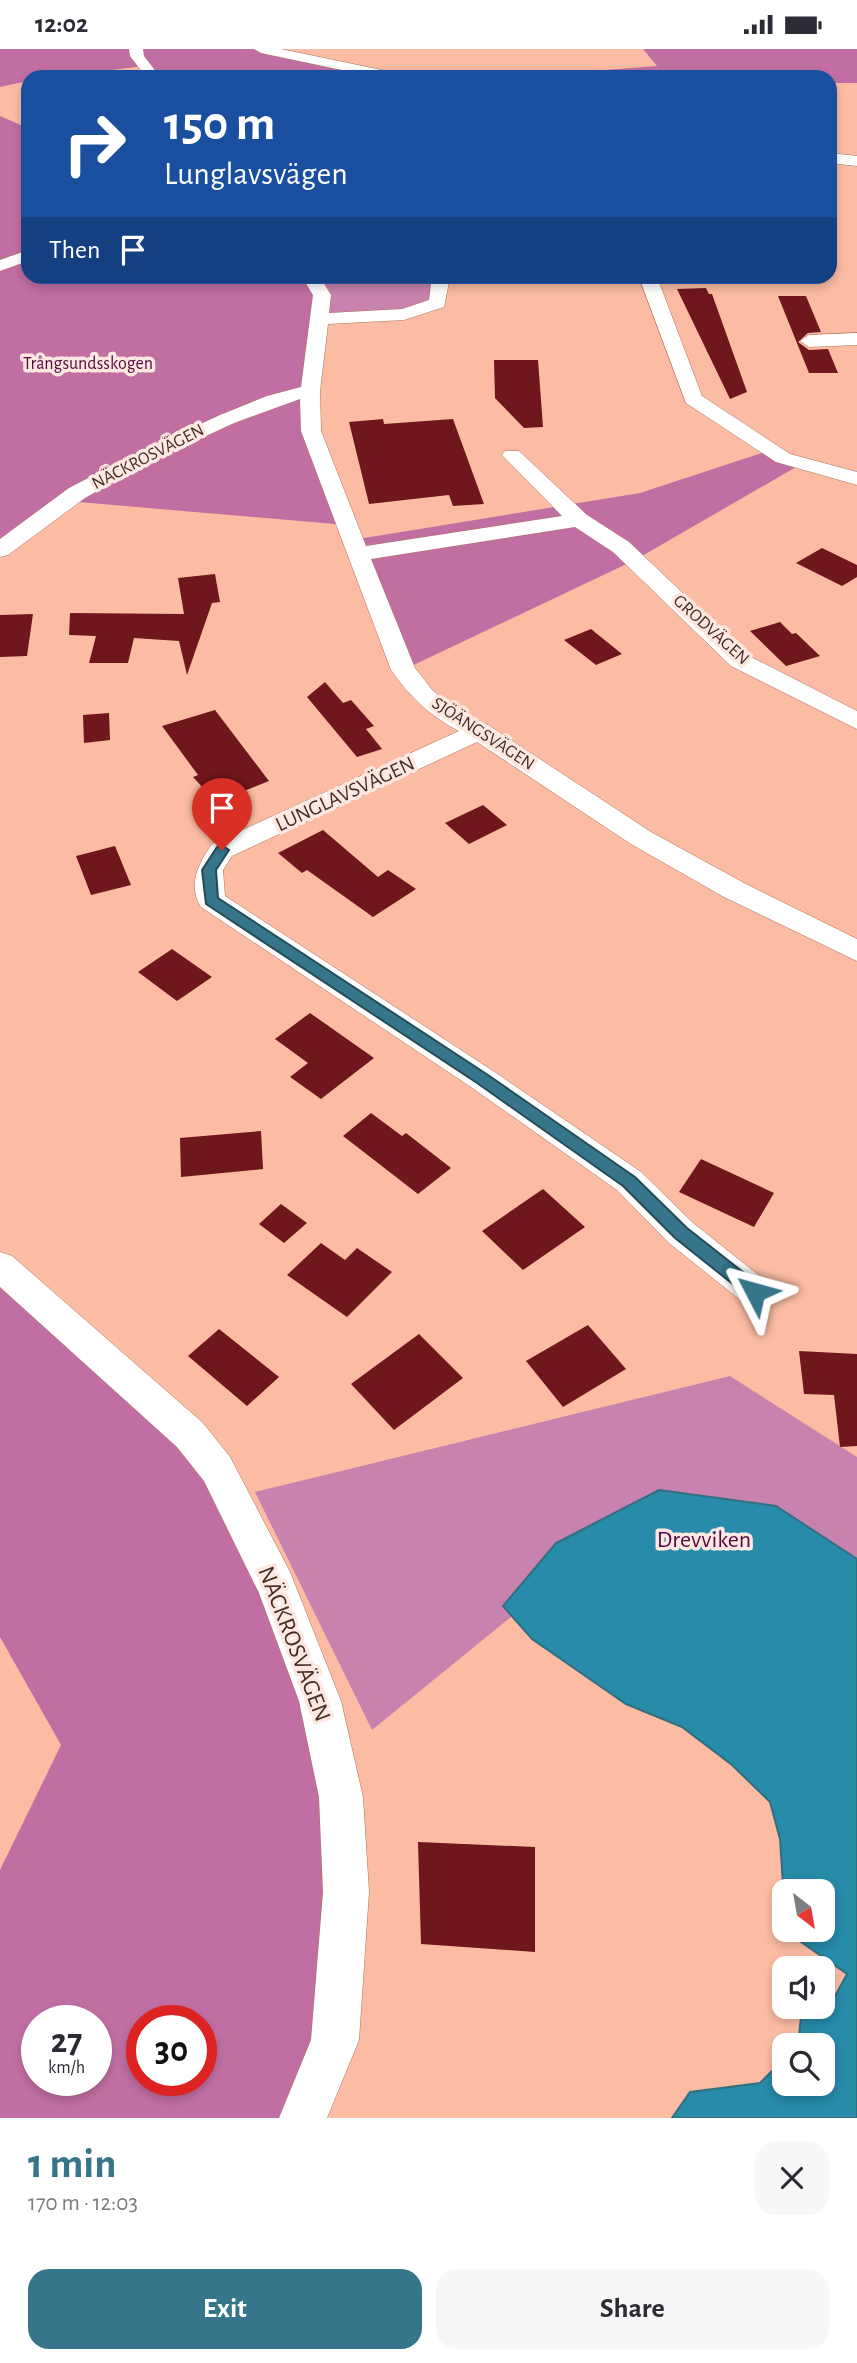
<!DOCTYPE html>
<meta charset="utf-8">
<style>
:root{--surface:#fff;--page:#f7f7f7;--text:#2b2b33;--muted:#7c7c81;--accent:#36758a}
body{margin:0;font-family:"Alegreya Sans",sans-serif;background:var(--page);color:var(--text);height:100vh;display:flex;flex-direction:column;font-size:26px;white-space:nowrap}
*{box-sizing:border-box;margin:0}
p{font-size:23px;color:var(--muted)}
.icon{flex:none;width:38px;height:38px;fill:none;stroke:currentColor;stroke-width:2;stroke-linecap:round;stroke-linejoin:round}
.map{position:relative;height:2069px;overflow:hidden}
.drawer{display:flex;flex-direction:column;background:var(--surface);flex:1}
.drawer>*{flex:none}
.guide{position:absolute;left:21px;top:21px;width:816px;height:214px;border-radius:21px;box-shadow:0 4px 10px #0003;background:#1a4fa0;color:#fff;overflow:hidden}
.needle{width:46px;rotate:149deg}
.tools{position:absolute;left:772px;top:1830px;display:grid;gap:14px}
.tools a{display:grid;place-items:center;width:63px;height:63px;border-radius:14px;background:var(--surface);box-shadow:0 4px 10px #0003;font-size:35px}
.speed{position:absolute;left:21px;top:1956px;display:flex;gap:14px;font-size:35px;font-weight:700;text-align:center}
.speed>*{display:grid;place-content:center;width:91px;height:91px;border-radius:50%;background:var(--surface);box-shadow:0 4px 10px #0003;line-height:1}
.speed small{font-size:18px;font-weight:400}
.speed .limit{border:10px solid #d22;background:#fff;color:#111}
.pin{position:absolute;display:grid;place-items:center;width:60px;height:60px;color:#fff;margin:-72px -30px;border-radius:50% 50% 50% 0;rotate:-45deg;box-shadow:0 0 7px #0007}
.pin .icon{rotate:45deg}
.me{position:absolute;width:77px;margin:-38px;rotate:309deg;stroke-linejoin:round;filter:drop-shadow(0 0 5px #0008)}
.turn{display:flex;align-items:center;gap:24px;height:147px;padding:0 28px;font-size:32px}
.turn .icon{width:91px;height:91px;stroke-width:2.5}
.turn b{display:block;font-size:49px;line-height:60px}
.then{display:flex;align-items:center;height:66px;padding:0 28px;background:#0003;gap:14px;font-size:26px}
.round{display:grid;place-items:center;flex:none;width:74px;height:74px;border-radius:21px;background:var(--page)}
.head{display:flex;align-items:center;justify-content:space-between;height:119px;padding:0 28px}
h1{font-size:42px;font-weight:700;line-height:52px;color:var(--accent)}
.primary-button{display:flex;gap:14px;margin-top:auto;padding:14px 28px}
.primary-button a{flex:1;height:80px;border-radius:21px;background:var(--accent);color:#fff;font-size:28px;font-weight:700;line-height:80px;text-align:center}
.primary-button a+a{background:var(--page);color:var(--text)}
.status{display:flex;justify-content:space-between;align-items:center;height:49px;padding:0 35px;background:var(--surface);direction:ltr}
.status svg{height:19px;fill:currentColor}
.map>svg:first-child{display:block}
.green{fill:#c882ae}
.forest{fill:#c16fa3;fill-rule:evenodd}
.water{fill:#278ba9;stroke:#316f81;stroke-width:2}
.building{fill:#70161d}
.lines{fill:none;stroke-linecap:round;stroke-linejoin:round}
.minor-casing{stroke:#ad735c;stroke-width:1}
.minor{fill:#fff;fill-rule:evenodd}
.route{fill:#36758a;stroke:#234c5a;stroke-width:2}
.labels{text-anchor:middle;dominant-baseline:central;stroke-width:7;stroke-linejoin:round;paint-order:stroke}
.far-park-label{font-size:18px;fill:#570a42;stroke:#fce8e1}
.far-street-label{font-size:18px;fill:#472e24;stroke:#fce8e1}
.street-label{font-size:21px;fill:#472e24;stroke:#fce8e1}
.near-park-label{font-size:24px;fill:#570a42;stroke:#fce8e1}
.near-street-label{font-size:24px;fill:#472e24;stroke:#fce8e1}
</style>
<div class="status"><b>12:02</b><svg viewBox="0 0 49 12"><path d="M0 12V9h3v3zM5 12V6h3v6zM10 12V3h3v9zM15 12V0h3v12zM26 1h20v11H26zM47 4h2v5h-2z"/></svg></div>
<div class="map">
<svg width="857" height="2069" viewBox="0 0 857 2069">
<rect width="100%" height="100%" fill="#fbbca3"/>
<path class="green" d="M 311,228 L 441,228 L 438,254 L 404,265 L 320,270 L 315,231 Z
M 730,1327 L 857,1408 L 857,1762 L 522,1559 L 372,1681 L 255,1443 Z"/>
<path class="forest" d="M 0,0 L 263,0 L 396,28 L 153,28 L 144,17 L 53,28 L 28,28 L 28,32 L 0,38 Z
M 643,0 L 857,0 L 857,34 L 830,34 L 830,28 L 512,28 L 657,17 Z
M 0,67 L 28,79 L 28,228 L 311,228 L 315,231 L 310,342 L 346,476 L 67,452 L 0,501 Z
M 771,401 L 803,414 L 635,511 L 403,621 L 352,491 L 640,444 Z
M 0,1217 L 217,1420 L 341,1748 L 303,2069 L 0,2069 L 0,1821 L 61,1696 L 0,1588 ZM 37,1972 L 96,1972 L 96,2032 L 37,2032 ZM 142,1972 L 201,1972 L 201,2032 L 142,2032 Z"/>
<path class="water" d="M 659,1441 L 776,1457 L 857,1510 L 857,2069 L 672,2069 L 690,2043 L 760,2034 L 784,2010 L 784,2035 L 822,2035 L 822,1997 L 798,1997 L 802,1958 L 822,1958 L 823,1952 L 833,1951 L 847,1925 L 797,1890 L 794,1881 L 822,1881 L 822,1843 L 784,1843 L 784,1851 L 780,1790 L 770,1753 L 732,1716 L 682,1678 L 626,1655 L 532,1590 L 503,1557 L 556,1494 Z"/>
<path class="building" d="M 706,239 L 709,245 L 712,245 L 747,343 L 730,350 L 677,240 Z
M 778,247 L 806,247 L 821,283 L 808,284 L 798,293 L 809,301 L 828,300 L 838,324 L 809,324 Z
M 494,311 L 538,311 L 543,378 L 524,379 L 495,349 Z
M 383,370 L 384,375 L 453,370 L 484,455 L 453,457 L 449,446 L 369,455 L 349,373 Z
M 822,499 L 857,516 L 857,528 L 842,537 L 796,514 Z
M 215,525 L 220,553 L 212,554 L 187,626 L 179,592 L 134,589 L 128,614 L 89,614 L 96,587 L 69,586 L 70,564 L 184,565 L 178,529 Z
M 33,565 L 27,607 L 0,608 L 0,566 Z
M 780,573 L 792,585 L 796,584 L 820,607 L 786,617 L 750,582 Z
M 591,580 L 622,605 L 596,616 L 564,591 Z
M 325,633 L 343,654 L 351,651 L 374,677 L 366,680 L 382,700 L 357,708 L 307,648 Z
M 215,661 L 269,732 L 216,753 L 193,728 L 198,726 L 162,677 Z
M 109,664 L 110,691 L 84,694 L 83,666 Z
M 483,756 L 507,776 L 469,795 L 445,774 Z
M 323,781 L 378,828 L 388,821 L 416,840 L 373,868 L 307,821 L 302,824 L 278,804 Z
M 115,797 L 131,836 L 91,846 L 76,807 Z
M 172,900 L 212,928 L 177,952 L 138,923 Z
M 310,964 L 374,1009 L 321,1050 L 290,1028 L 308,1014 L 275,990 Z
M 371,1064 L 402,1087 L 406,1084 L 451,1119 L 418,1145 L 343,1087 Z
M 261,1082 L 263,1120 L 181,1128 L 180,1089 Z
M 701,1110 L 774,1144 L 754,1178 L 679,1143 Z
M 543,1140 L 585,1178 L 523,1221 L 482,1182 Z
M 281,1155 L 307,1174 L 284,1194 L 259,1175 Z
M 321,1194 L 345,1211 L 357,1199 L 392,1223 L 347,1268 L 287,1226 Z
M 588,1276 L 626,1320 L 563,1358 L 526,1312 Z
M 219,1280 L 279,1328 L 247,1357 L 188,1307 Z
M 419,1285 L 463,1329 L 394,1381 L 351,1335 Z
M 799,1302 L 857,1305 L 857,1397 L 840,1398 L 834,1346 L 804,1345 Z
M 418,1793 L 535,1798 L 535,1903 L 421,1895 Z"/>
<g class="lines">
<g class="minor-casing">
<path id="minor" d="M 129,0 L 143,0 L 144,7 L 160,28 L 146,28 L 130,7 Z
M 254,0 L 281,0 L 396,24 L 403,28 L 375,28 L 261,4 Z
M 830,104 L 857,107 L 857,117 L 830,114 Z
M 28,201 L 28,212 L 0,222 L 0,211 Z
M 302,228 L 320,228 L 331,246 L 329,264 L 402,260 L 429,251 L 432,228 L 450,228 L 444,258 L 404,271 L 328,275 L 320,342 L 321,382 L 366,497 L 562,467 L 502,406 L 505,402 L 519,402 L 587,466 L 629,493 L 749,607 L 857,662 L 857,680 L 731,617 L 613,503 L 575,478 L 371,510 L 415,619 L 433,642 L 459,662 L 488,676 L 651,783 L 744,834 L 857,890 L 857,912 L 724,848 L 631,795 L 477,693 L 232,807 L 223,821 L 225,847 L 493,1022 L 641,1123 L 693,1174 L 767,1233 L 773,1243 L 767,1253 L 755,1258 L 743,1253 L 669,1194 L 617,1141 L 471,1038 L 201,858 C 187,835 199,814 212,795 L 459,682 C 430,667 409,647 391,621 L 301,382 L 300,350 L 234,374 L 139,418 L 85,449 L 8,506 L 0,508 L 0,490 L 69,439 L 125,410 L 220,366 L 267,347 L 301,338 L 313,246 Z
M 639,228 L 657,228 L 702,347 L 790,405 L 857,423 L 857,436 L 776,413 L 686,354 Z
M 857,284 L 857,296 L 809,298 L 800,292 L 809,286 Z
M 0,1203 L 12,1207 L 203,1374 L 230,1408 L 290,1523 L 341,1652 L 363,1748 L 369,1843 L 359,1991 L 327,2069 L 279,2069 L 311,1991 L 323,1843 L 319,1748 L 299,1652 L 259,1544 L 204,1432 L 177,1398 L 0,1238 Z"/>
</g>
<use href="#minor" class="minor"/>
</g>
<path class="route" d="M 222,796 L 229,801 L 216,821 L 218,849 L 488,1026 L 635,1128 L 687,1179 L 762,1238 L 764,1243 L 762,1248 L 755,1251 L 749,1248 L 675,1189 L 623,1137 L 477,1034 L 206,855 L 202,821 L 217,798 Z"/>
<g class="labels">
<g class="far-park-label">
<text x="88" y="315">Trångsundsskogen</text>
</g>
<g class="far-street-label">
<text transform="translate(148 408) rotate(-27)">NÄCKROSVÄGEN</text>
<text transform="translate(711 581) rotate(42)">GRODVÄGEN</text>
<text transform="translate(483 685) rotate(33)">SJÖÄNGSVÄGEN</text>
</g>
<g class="street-label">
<text transform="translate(345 745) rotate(-25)">LUNGLAVSVÄGEN</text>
</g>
<g class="near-park-label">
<text x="704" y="1491">Drevviken</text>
</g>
<g class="near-street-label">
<text transform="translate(294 1595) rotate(69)">NÄCKROSVÄGEN</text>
</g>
</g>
</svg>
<div class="tools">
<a><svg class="needle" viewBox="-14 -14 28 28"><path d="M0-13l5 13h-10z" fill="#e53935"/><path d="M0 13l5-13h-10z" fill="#7c7c81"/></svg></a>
<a><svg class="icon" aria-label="sound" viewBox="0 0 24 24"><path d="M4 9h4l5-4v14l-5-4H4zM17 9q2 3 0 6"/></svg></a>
<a><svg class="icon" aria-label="search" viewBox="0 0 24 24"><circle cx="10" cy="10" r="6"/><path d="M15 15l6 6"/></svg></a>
</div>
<div class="speed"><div>27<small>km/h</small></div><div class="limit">30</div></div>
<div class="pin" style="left:222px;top:801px;background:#d93025"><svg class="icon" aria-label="arrive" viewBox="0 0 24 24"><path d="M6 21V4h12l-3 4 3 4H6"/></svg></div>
<svg class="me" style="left:755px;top:1243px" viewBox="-20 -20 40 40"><path d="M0-17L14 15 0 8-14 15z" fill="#36758a" stroke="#fff" stroke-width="4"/></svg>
<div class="guide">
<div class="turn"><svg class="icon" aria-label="right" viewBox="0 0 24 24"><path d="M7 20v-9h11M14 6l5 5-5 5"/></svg><div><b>150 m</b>Lunglavsvägen</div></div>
<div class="then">Then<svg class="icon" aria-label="arrive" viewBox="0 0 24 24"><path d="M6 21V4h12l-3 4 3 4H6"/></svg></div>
</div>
</div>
<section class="drawer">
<div class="head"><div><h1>1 min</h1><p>170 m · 12:03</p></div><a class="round"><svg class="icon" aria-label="close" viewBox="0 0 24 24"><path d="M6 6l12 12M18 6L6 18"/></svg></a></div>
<div class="primary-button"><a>Exit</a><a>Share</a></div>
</section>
